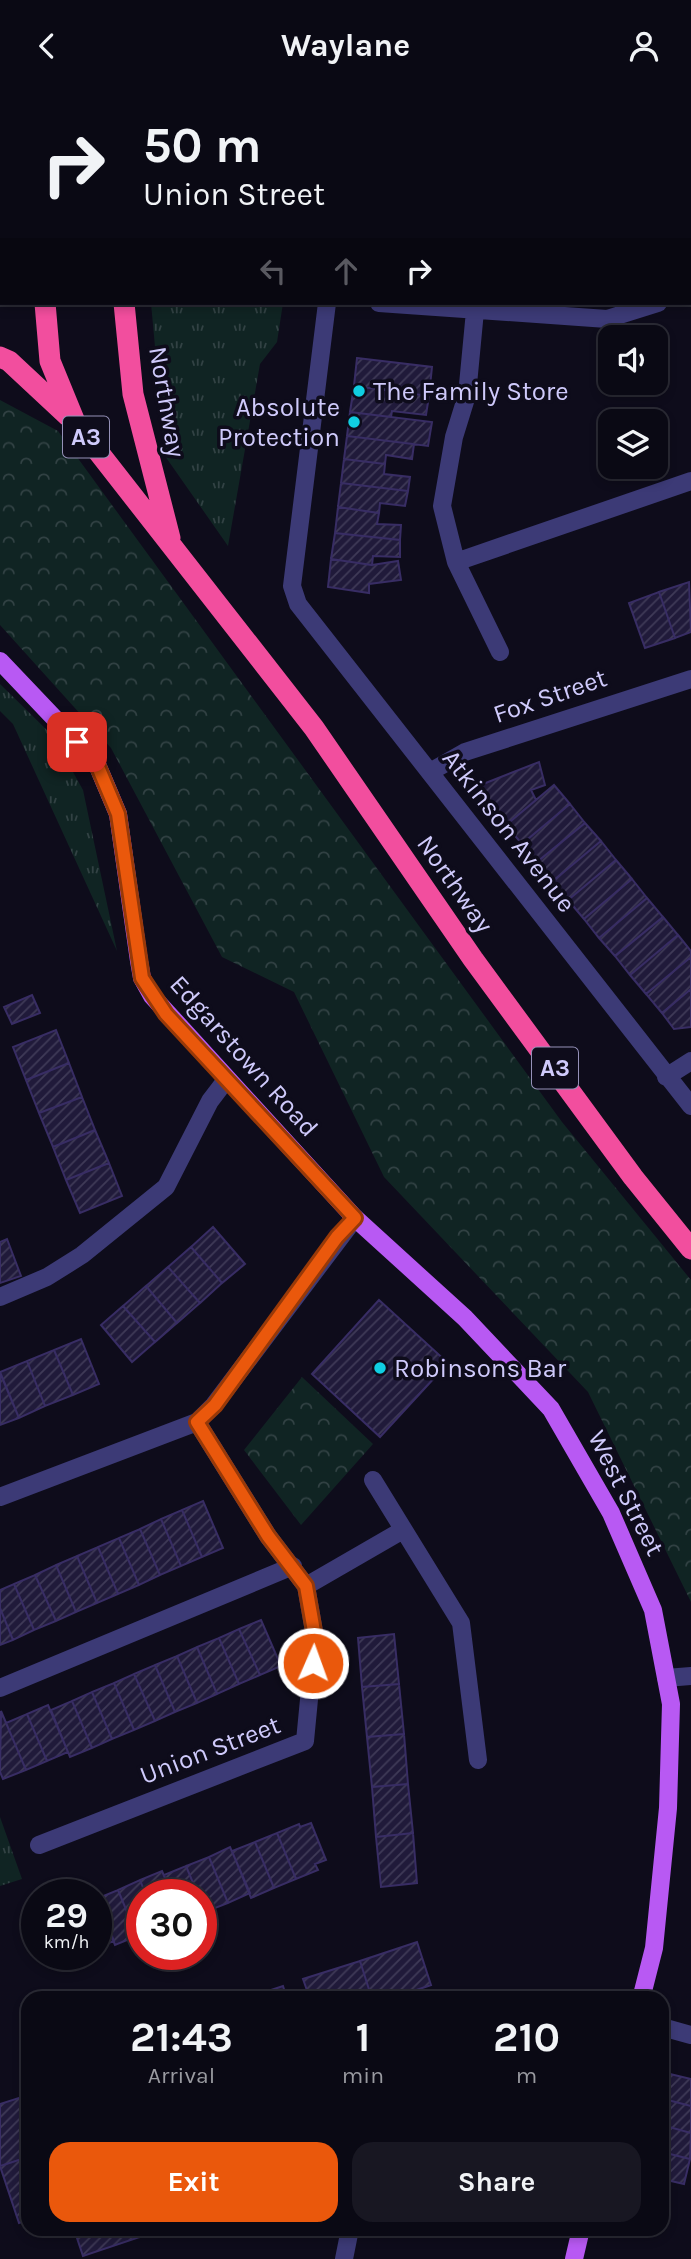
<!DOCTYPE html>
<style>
:root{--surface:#0a0914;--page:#181722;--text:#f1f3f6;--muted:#999aa0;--line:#2a2a34;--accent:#ea580c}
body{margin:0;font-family:Karla,sans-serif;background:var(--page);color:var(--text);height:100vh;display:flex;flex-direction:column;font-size:26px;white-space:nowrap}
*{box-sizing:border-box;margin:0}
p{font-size:23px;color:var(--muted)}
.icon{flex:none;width:38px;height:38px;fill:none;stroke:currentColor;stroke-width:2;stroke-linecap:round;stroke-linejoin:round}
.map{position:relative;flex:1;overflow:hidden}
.details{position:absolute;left:21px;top:1900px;width:648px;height:245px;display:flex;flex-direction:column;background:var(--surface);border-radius:21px;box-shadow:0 4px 10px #0003,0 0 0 2px var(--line)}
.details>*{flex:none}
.banner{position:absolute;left:0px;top:0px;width:691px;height:214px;box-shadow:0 4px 10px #0003,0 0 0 2px var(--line);background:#0a0914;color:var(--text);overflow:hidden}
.buttons{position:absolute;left:598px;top:234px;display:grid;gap:14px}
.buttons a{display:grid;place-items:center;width:70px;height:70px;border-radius:14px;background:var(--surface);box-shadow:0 4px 10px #0003,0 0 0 2px var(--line);font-size:35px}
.speed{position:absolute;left:21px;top:1788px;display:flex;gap:14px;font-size:35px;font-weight:700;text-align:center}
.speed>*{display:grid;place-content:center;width:91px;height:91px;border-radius:50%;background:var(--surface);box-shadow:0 4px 10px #0003,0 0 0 2px var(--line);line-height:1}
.speed small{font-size:18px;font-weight:400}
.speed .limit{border:10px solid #d22;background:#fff;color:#111}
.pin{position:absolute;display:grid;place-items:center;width:60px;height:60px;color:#fff;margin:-30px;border-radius:14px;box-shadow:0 4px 10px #0006}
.me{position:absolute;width:77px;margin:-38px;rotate:2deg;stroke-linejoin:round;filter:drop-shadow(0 0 5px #0008)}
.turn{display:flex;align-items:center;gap:24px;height:147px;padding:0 28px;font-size:32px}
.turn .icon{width:91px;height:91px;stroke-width:2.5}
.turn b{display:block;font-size:49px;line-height:60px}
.lanes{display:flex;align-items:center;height:66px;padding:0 28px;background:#0003;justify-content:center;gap:35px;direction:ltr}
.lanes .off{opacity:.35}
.eta{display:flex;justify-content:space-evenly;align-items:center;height:119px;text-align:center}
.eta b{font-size:42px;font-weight:700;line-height:49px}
.action{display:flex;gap:14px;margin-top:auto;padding:14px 28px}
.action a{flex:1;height:80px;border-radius:21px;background:var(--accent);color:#fff;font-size:28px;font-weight:700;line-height:80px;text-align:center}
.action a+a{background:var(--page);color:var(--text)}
header{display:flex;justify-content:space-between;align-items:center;height:91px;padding:0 28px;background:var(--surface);font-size:32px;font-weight:700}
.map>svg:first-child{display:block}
.grass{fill:url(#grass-tufts)}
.forest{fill:url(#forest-crowns)}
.building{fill:url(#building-hatch);stroke:#382d64;stroke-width:2}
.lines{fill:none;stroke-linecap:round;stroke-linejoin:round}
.minor{stroke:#3c3a76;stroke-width:18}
.major{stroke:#b859f3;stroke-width:18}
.highway{stroke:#f24e9e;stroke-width:21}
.route-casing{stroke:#983908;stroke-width:18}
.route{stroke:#ea580c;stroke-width:12}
.poi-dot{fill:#10cee1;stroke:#0e0c1b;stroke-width:2.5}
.labels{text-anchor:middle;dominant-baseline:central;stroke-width:7;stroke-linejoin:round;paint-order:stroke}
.shield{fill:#0e0c1b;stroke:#9591b8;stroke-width:2}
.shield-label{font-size:24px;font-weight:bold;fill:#cfcafb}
.poi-label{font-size:26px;fill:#cfcafb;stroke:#0e0c1b;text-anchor:start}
.street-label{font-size:26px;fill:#cfcafb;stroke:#0e0c1b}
</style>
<header><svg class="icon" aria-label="back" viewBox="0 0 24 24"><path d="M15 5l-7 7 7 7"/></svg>Waylane<svg class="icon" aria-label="person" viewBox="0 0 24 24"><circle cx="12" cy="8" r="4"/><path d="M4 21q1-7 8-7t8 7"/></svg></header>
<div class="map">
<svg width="691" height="2168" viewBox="0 0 691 2168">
<defs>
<pattern id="grass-tufts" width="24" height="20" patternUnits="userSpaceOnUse" patternTransform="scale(1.75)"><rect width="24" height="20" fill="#102423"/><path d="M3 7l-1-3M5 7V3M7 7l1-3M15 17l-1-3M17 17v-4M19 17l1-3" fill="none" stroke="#324244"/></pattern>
<pattern id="forest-crowns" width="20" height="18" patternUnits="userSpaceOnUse" patternTransform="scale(1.75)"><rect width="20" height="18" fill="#102423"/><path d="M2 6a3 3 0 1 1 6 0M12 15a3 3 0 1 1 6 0" fill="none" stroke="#324244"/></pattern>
<pattern id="building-hatch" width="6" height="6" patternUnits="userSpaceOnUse" patternTransform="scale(1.75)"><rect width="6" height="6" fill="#201a3a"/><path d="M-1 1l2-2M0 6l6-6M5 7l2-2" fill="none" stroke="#3f3a57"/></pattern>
</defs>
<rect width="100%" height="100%" fill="#0e0c1b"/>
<path class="grass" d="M 151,212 L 283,212 L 277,251 L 260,273 L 228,455 L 165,365 Z
M 0,593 L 53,645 L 83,699 L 117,860 L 13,633 L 0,620 Z
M 0,1726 L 22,1788 L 0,1795 Z"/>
<path class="forest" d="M 0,309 L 58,340 L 562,1031 L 691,1189 L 691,1511 L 588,1301 L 384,1086 L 294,901 L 222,866 L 111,657 L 0,534 Z
M 302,1286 L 373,1353 L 301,1434 L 244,1359 Z"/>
<path class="building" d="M 357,267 L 432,276 L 429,305 L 354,295 Z
M 354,295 L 429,305 L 426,324 L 392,320 L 391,326 L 350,321 Z
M 350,321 L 432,331 L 428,355 L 347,345 Z
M 347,345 L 414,353 L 412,368 L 386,364 L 385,373 L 344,368 Z
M 344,368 L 385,373 L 384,383 L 410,386 L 408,400 L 341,392 Z
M 341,392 L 408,400 L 405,415 L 380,412 L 379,422 L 338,416 Z
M 338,416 L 379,422 L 377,433 L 401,434 L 400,449 L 335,442 Z
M 335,442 L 400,449 L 400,466 L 373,465 L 372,474 L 331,468 Z
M 331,468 L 372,474 L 398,470 L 401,489 L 369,493 L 369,502 L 328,496 Z
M 689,491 L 691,541 L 675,547 L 659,501 Z
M 659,501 L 675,547 L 645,557 L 629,512 Z
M 539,671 L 545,694 L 531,699 L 536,709 L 506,734 L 478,695 Z
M 554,694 L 570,713 L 522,753 L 506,734 Z
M 570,713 L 585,732 L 537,771 L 522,753 Z
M 585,732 L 601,750 L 553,790 L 537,771 Z
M 601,750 L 616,769 L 568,809 L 553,790 Z
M 616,769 L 632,788 L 584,828 L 568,809 Z
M 632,788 L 647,807 L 599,847 L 584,828 Z
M 647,807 L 663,826 L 615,865 L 599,847 Z
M 663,826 L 678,844 L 630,884 L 615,865 Z
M 678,844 L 691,860 L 691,866 L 646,903 L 630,884 Z
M 691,866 L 691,898 L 662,922 L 646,903 Z
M 691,898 L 691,936 L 674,938 L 662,922 Z
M 32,904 L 40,922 L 12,933 L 4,916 Z
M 56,939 L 69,972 L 26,989 L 13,956 Z
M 69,972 L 82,1006 L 39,1022 L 26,989 Z
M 82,1006 L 95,1039 L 53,1056 L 39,1022 Z
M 95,1039 L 109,1072 L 66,1089 L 53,1056 Z
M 109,1072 L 122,1105 L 80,1122 L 66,1089 Z
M 213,1136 L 245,1173 L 222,1192 L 191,1156 Z
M 7,1148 L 21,1185 L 0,1192 L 0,1151 Z
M 191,1156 L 222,1192 L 200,1212 L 168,1176 Z
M 168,1176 L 200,1212 L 177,1232 L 146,1195 Z
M 146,1195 L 177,1232 L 155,1251 L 123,1215 Z
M 379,1209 L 448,1272 L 380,1346 L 312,1283 Z
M 123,1215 L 155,1251 L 132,1271 L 101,1234 Z
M 81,1248 L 99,1293 L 73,1304 L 54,1259 Z
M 54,1259 L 73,1304 L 45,1315 L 27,1270 Z
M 27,1270 L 45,1315 L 19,1327 L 0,1281 Z
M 0,1282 L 19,1327 L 0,1334 Z
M 203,1410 L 223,1457 L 202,1466 L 182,1419 Z
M 182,1419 L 202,1466 L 181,1475 L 161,1428 Z
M 161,1428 L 181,1475 L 160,1484 L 140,1438 Z
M 140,1438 L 160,1484 L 139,1494 L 119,1447 Z
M 119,1447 L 139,1494 L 118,1503 L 98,1456 Z
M 98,1456 L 118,1503 L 97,1512 L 77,1465 Z
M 77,1465 L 97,1512 L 76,1521 L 56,1474 Z
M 56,1474 L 76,1521 L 56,1530 L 35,1484 Z
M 35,1484 L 56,1530 L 34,1539 L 14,1493 Z
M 14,1493 L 34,1539 L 13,1549 L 0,1517 L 0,1499 Z
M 0,1517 L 13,1549 L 0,1554 Z
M 261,1529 L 281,1575 L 260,1584 L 239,1538 Z
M 239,1538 L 260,1584 L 239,1593 L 219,1547 Z
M 394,1543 L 399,1593 L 362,1596 L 358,1547 Z
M 219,1547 L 239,1593 L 217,1603 L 197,1556 Z
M 197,1556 L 217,1603 L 197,1612 L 177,1565 Z
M 177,1565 L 197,1612 L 175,1621 L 155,1574 Z
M 155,1574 L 175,1621 L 155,1630 L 134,1583 Z
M 134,1583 L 155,1630 L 134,1639 L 114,1592 Z
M 114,1592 L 134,1639 L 112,1648 L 92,1601 Z
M 399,1593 L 404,1643 L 367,1646 L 362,1596 Z
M 92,1601 L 112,1648 L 92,1657 L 72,1610 Z
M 72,1610 L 92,1657 L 70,1666 L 51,1619 Z
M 48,1614 L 68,1661 L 47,1670 L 27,1623 Z
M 1,1620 L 26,1679 L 3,1688 L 0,1681 Z
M 27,1623 L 47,1670 L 26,1679 L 6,1632 Z
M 404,1643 L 408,1693 L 372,1696 L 367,1646 Z
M 408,1693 L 413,1742 L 376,1746 L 372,1696 Z
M 311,1732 L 326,1769 L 315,1773 L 318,1779 L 296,1788 L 277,1742 L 299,1733 L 300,1736 Z
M 277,1742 L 296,1788 L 274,1797 L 255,1751 Z
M 413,1742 L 417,1792 L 381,1796 L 376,1746 Z
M 255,1751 L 274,1797 L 251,1807 L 232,1760 Z
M 230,1756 L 250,1802 L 228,1812 L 209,1766 Z
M 209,1766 L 228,1812 L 205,1821 L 201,1804 L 198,1804 L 186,1775 Z
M 186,1775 L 198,1804 L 172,1804 L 164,1784 Z
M 162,1780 L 172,1804 L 146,1804 L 140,1789 Z
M 140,1789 L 146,1804 L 142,1804 L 142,1843 L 137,1845 L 118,1799 Z
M 118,1799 L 137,1845 L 115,1854 L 96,1808 Z
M 96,1807 L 114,1850 L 96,1857 Z
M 417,1851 L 431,1894 L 390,1908 L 372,1908 L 360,1870 Z
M 360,1870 L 372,1908 L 310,1908 L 303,1888 Z
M 283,1895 L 287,1908 L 244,1908 Z
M 670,1983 L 691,1988 L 691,2015 L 664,2008 Z
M 25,2005 L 28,2066 L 0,2075 L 0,2013 Z
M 664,2008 L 691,2015 L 691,2042 L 662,2034 Z
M 662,2034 L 691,2042 L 690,2068 L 662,2061 Z
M 662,2061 L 690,2068 L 684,2093 L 662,2088 Z
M 28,2066 L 28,2129 L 19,2132 L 0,2075 Z
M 74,2138 L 137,2138 L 140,2146 L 83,2165 Z
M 137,2138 L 163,2138 L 140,2146 Z"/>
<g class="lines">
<path class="minor" d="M 353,2 L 353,0
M 690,202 L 691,201
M 327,212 L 292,495 L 298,513 L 691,1015
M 379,212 L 607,228 L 658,212
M 475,220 L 467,304 L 454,346 L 442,415 L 456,471 L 691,390
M 456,471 L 500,561
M 430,681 L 465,661 L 691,588
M 666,986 L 691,970
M 0,1206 L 47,1186 L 82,1164 L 166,1096 L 210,1010 L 226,989
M 373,1389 L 461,1532 L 478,1669
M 0,1406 L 197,1331 L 214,1314 L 355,1127
M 306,1495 L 403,1439
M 666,1587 L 691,1585
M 0,1597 L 293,1475
M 39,1754 L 305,1650 L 315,1546 L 306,1495 L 268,1445 L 197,1331
M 662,1936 L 691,1944
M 344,2168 L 350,2138"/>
<path class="major" d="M 0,183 L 2,181
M 0,570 L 96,671 L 118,723 L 139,870 L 142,887 L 152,905 L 355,1127 L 465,1227 L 551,1318 L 611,1422 L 653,1519 L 671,1613 L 668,1717 L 654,1857 L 641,1908
M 574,2168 L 581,2138"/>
<path class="highway" d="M 131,2 L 132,0
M 45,212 L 50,270 L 75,331 L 314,637 L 473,868 L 633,1086 L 691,1158
M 124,212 L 133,303 L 170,447
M 0,266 L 9,270 L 68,325"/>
</g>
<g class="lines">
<g class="route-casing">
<path id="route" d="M 77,651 L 96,671 L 118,723 L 142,887 L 166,923 L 355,1127 L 337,1146 L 215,1314 L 197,1331 L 268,1445 L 306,1495 L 315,1546 L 313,1572"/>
</g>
<use href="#route" class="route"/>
</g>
<g class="poi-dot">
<circle cx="359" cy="300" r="7"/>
<circle cx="354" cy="331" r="7"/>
<circle cx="380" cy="1277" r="7"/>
</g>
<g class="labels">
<g class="shield">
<rect x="63" y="325.5" width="46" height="41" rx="5"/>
<rect x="532" y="956.5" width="46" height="41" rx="5"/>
</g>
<g class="shield-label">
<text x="86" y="346">A3</text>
<text x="555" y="977">A3</text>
</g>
<g class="poi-label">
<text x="373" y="300">The Family Store</text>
<text x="340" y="316" text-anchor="end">Absolute<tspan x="340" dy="30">Protection</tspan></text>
<text x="394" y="1277">Robinsons Bar</text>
</g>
<g class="street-label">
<text transform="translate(167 311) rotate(80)">Northway</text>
<text transform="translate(550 605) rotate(-19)">Fox Street</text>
<text transform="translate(509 740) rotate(52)">Atkinson Avenue</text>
<text transform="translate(455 793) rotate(55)">Northway</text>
<text transform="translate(244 965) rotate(48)">Edgarstown Road</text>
<text transform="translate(626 1402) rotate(63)">West Street</text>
<text transform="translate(210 1659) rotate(-21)">Union Street</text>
</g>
</g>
</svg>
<div class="buttons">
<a><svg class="icon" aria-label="sound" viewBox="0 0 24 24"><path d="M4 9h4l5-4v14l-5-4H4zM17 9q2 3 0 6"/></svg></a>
<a><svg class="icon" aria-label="layers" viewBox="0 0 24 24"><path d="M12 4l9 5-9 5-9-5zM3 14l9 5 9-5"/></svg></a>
</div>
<div class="speed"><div>29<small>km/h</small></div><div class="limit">30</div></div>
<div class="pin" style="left:77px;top:651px;background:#d93025"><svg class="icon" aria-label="arrive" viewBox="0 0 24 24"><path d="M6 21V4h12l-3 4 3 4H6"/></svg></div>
<svg class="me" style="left:313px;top:1572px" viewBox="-20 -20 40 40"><circle r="17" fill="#ea580c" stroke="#fff" stroke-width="3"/><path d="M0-11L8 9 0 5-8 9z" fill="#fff"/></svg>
<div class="banner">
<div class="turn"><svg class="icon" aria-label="right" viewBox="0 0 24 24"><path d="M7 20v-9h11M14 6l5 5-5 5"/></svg><div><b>50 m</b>Union Street</div></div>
<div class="lanes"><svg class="icon off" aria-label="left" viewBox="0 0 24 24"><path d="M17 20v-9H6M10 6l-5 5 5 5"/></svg><svg class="icon off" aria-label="ahead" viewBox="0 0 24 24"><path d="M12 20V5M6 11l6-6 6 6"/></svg><svg class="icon" aria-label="right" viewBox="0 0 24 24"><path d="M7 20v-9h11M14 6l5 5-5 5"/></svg></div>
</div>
<section class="details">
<div class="eta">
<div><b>21:43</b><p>Arrival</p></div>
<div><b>1</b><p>min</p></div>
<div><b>210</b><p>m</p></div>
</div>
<div class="action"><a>Exit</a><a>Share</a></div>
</section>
</div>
